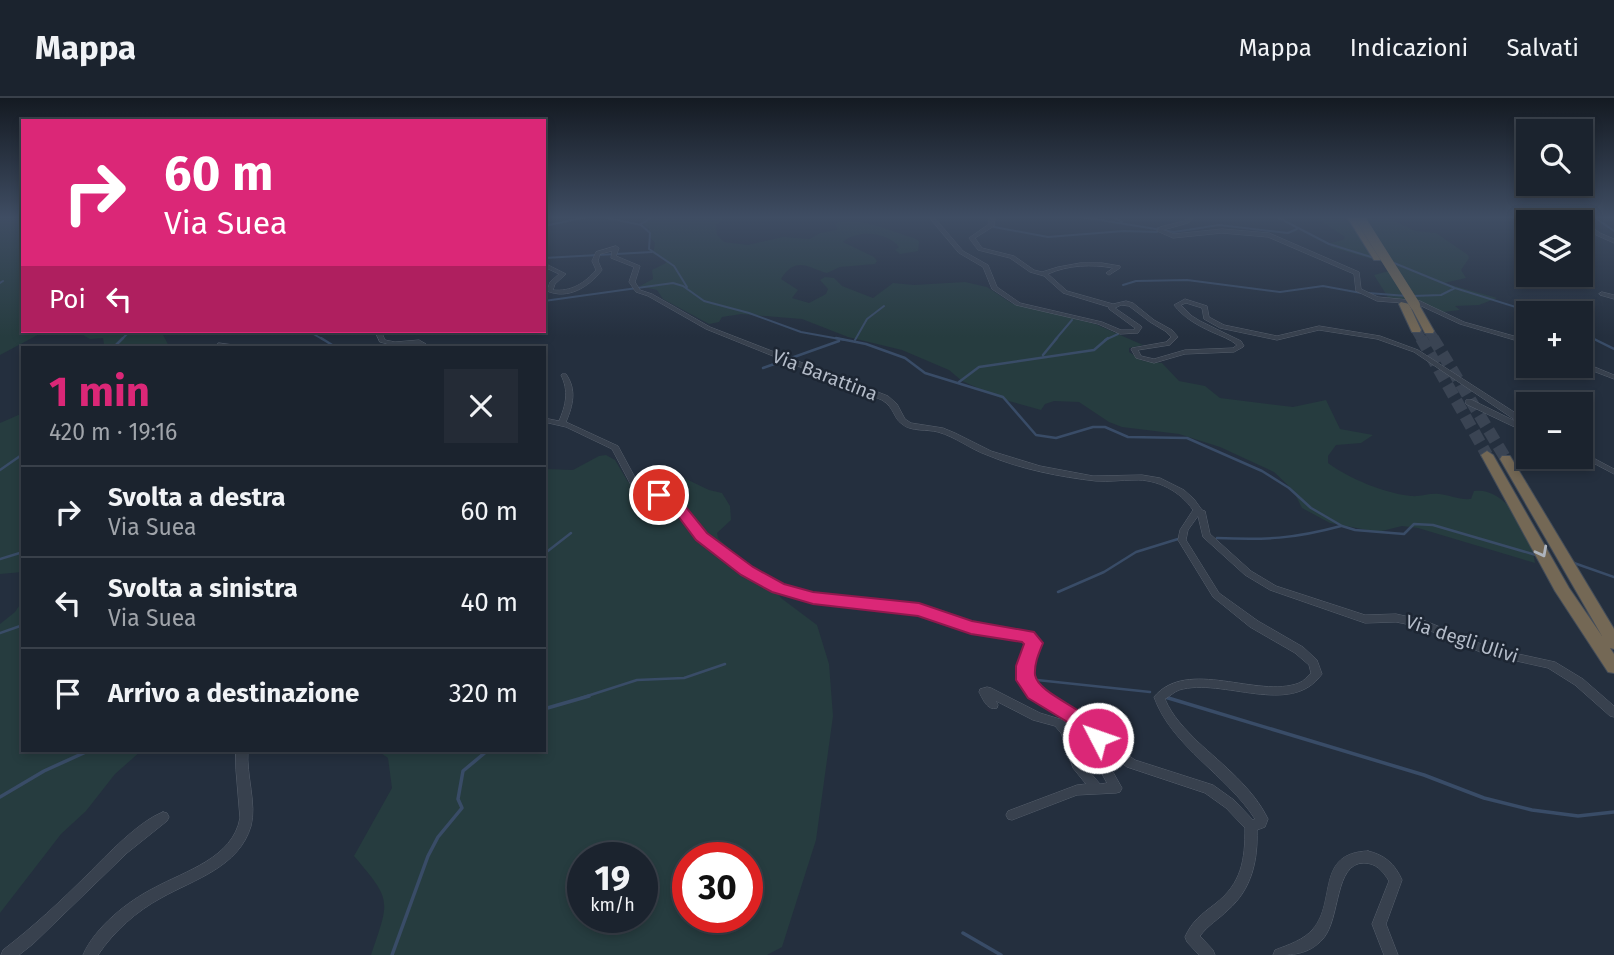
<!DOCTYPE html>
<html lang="it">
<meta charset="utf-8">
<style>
:root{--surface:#1b232e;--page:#242b36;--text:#f1f3f6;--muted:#a0a4aa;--line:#39404a;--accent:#db2777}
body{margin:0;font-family:"Fira Sans",sans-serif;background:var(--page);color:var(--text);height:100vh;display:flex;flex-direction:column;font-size:26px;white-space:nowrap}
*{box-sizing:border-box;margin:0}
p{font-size:23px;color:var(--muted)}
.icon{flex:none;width:38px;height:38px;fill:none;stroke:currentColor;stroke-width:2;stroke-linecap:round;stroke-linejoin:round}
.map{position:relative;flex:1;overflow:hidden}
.panel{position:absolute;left:21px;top:248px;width:525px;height:406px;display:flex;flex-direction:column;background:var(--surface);border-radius:0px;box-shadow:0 4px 10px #0003,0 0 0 2px var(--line)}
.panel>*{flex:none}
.top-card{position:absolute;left:21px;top:21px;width:525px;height:214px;border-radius:0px;box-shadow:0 4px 10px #0003,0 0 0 2px var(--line);background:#db2777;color:#fff;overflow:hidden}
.controls{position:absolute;left:1516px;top:21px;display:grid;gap:14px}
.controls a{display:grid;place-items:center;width:77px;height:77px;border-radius:0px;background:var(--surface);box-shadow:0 4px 10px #0003,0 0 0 2px var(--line);font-size:35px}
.speed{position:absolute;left:567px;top:744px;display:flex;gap:14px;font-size:35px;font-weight:700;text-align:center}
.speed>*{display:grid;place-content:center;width:91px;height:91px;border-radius:50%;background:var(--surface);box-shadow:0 4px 10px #0003,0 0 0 2px var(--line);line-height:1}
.speed small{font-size:18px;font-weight:400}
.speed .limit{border:10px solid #d22;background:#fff;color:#111}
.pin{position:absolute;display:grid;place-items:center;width:60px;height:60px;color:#fff;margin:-30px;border:4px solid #fff;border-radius:50%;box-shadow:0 2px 7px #0007}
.me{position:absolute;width:77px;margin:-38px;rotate:311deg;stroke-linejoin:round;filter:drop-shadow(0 0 5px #0008)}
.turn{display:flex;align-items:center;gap:24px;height:147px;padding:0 28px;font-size:32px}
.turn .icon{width:91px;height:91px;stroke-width:2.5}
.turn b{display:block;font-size:49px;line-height:60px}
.then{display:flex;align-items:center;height:66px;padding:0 28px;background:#0003;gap:14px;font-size:26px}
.round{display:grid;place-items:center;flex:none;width:74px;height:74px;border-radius:0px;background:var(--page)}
.headline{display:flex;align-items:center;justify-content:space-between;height:119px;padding:0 28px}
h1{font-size:42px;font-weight:700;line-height:52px;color:var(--accent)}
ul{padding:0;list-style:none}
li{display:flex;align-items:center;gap:21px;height:91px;padding:0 28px;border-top:2px solid var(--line)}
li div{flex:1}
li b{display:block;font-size:26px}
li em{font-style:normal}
header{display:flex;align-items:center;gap:42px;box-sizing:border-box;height:98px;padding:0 35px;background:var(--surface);border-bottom:2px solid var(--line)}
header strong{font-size:33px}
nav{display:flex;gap:38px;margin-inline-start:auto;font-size:24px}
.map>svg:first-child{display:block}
.green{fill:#263c3f;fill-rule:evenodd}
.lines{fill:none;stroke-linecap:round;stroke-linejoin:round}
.stream-far2{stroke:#394c67;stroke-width:2}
.stream-far1{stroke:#394c67;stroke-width:2.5}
.stream{stroke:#394c67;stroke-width:3.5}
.highway-tunnel-far1{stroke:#3a4453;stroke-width:10;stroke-dasharray:10 4.5;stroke-linecap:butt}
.highway-tunnel{stroke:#3a4453;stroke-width:12;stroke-dasharray:12 6;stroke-linecap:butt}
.minor-casing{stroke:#565f6c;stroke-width:1}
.highway-casing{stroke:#434c59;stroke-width:2}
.minor{fill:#38414e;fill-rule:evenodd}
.highway{fill:#746855;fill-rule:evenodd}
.highway-bridge-casing{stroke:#434c59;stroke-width:10;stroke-linecap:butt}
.highway-bridge{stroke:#746855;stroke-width:10}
.oneway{stroke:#aeb4bd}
.route{fill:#db2777;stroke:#8e194d;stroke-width:2}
.labels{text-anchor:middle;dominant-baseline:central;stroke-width:5;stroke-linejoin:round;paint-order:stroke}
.street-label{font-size:19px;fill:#b4bcc9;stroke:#1d2633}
</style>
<header>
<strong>Mappa</strong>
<nav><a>Mappa</a><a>Indicazioni</a><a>Salvati</a></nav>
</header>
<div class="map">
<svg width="1614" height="857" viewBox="0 0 1614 857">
<rect width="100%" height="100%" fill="#242f3e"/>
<path class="green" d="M 23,119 L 23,233 L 45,233 L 0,257 L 0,121 Z
M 643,119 L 726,119 L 716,127 L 717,137 L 724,144 L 748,147 L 783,139 L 810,141 L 820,135 L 837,132 L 836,125 C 860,118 890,133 914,140 L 919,143 L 918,153 L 900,156 L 895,152 L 899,149 C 888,134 857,131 843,144 L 874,159 L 877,163 L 875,166 L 840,169 L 827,175 C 808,170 796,157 781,181 L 798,192 L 792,200 L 809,205 L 826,196 L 828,191 L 820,182 L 825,179 L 834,180 L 842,188 L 873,200 L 893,185 L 914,187 L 965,184 L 987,189 L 1011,205 L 1095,226 L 1143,247 L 1129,250 L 1129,254 L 1143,263 L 1162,265 L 1179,283 L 1205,288 L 1220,300 L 1293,309 L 1326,302 L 1340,331 L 1373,337 L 1361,345 L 1336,347 L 1328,358 L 1328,365 C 1350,381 1384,395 1411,398 C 1420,399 1429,395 1439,396 C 1450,397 1459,402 1471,401 L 1474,393 C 1507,388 1531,437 1535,465 L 1418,430 L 1402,428 L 1378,434 L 1330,425 L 1302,410 L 1293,392 L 1274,374 L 1220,349 L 1179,336 L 1122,329 L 1109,324 L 1079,304 L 1054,303 L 1045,306 L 1041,312 L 1005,302 L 962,283 L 949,272 L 902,252 L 848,239 L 802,221 L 741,216 L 722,219 L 719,224 L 709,226 L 663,201 L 657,192 L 640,188 L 653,181 L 652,172 L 666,165 L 665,161 L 653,156 L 655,145 L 649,138 L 649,131 L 641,125 Z
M 1315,119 L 1365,123 L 1366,119 L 1397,119 L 1393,120 L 1395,123 L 1415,133 L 1436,135 L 1468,157 L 1469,160 L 1461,172 L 1466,180 L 1444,185 L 1497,200 L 1479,207 L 1455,208 L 1460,212 L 1443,214 L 1421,204 L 1389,201 L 1374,177 L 1389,173 L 1392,167 L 1331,149 L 1330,145 L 1343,142 L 1345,139 Z
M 76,233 L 161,233 L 170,250 L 98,250 L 104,246 L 103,240 L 90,241 Z
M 23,315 L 23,474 L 0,476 L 0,325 Z
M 606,357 L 615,362 L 628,384 L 664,387 L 686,381 L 709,392 L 722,395 L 730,408 L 731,422 L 717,435 L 718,440 L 747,467 L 766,477 L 781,500 L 817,527 L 829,566 L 833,618 L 816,742 L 782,849 L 767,857 L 371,857 C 390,801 392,803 354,758 L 392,690 L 388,660 L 378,653 L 544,653 L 544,371 L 573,372 L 599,358 ZM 583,760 L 642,760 L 642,819 L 583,819 ZM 688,760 L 747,760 L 747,819 L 688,819 Z
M 23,502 L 23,653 L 141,653 L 115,676 L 86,713 L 61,736 L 0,815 L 0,526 L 15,514 Z"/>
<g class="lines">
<path class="stream-far2" d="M 603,119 L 641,127 L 650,135 L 649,151 L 674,168 L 687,189
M 1082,119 L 1174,134 L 1219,127 L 1288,135 L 1297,131
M 1113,119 L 1122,124
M 1277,119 L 1329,146 L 1384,163
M 1594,119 L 1614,133
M 641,126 L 653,119
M 544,128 L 587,119
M 994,129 L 1048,139 L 1124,133 L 1157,134 L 1158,130
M 544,160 L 652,154
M 1394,165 L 1455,190 L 1535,215
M 0,185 L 3,183
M 1123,187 L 1136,183 L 1187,182 L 1280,194 L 1323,188 L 1361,195
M 1368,195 L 1407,198
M 1413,198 L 1441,197 L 1455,190
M 544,203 L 673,185 L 683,188 L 704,203 L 749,215 L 801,234 L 845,242
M 308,233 L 324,242
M 1580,235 L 1595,242
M 121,242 L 128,235
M 855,242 L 867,221 L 884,208
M 1055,242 L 1072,222
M 1105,242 L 1118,236"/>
<path class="stream-far1" d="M 321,240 L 337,250
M 836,240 L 866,246 L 905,260 L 925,275 L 1003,299 L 1036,337 L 1056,340 L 1093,329 L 1105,329 L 1128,339 L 1187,340 L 1262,373 L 1289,390 L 1311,410 L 1342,428 L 1355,432 L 1404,436 L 1414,426 L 1433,427 L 1536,457
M 1592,240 L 1614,251
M 113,250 L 123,240
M 1043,257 L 1057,240
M 763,270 L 839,243
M 959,284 L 979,269 L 1094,252 L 1108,240
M 0,372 L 23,356
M 1217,440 C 1266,442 1293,441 1341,428
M 544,456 L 571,435
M 0,461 L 23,454
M 1574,465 L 1614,479
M 1058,494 L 1104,474 L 1136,454 L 1178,441
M 0,535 L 23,527
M 1037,582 L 1150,594
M 1165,599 L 1168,600
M 581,600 L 637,582 L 684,580 L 725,566"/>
<path class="stream" d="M 1165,599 L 1424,677 L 1484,700 L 1532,712 L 1578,718 L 1614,714
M 544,611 L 589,598
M 0,699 L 44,673 L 88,653
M 963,835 L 1001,857
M 392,857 L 428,758 L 438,739 L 462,710 L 458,701 L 463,673 L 487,653"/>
<path class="highway-tunnel-far1" d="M 1416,232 L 1422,242
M 1429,233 L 1435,242"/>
<path class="highway-tunnel" d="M 1421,240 L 1487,357
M 1433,240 L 1506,361"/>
<g class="minor-casing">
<path id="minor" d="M 929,119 L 934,119 L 963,153 L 988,167 L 997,189 L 1020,205 L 1102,224 L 1121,232 L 1134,232 L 1135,230 L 1109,211 L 1109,209 L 1063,195 L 1044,178 L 1030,174 L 1010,160 L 978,152 L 969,140 L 989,126 L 989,119 L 995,119 L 994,128 L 975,140 L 982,150 L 1014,158 L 1034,172 L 1042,174 L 1058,169 L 1080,165 L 1102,165 L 1120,168 L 1120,170 L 1109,177 L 1106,175 L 1113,170 C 1092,166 1068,167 1048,176 L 1067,193 L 1113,206 L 1126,203 L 1133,205 L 1154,222 L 1172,232 L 1178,239 L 1170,247 L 1138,252 L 1141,258 L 1154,261 L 1185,252 L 1233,250 L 1237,247 C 1230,241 1221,238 1212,234 C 1197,227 1184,220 1174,207 L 1185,201 L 1207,208 L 1209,219 L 1224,227 L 1277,238 L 1319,228 L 1380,238 L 1418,252 L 1528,323 L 1528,333 L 1523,333 L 1466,306 L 1466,302 L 1472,302 L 1521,326 L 1414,254 L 1377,241 L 1319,232 L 1277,242 L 1220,230 L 1204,221 L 1202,210 L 1186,205 L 1181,207 L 1192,218 L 1200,223 L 1241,243 L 1244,248 L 1243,249 L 1234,254 L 1185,256 L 1154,265 L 1136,260 L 1131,251 L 1132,250 L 1166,244 L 1171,239 L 1165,233 L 1150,224 L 1129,208 L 1121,207 L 1115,210 L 1141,228 L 1142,229 L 1138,235 L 1120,236 L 1098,226 L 1016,207 L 992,191 L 983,169 L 959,155 Z
M 1190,119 L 1195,119 L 1188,125 L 1163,132 L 1174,136 L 1222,131 L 1269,135 L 1359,174 L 1361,191 L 1378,199 L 1420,203 L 1464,224 L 1528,242 L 1528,246 L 1460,226 L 1417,206 L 1377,203 L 1356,193 L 1354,176 L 1268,139 L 1222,135 L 1173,140 L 1157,133 L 1160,129 L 1184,123 Z
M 1571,119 L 1577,119 L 1600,135 L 1614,141 L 1614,145 L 1596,137 L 1580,126 L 1580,124 L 1577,124 Z
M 616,148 L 619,150 L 616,158 L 640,168 L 635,184 L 640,192 L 652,196 L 710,229 L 888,298 L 897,306 L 905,321 L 911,325 L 943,330 L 955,335 L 991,353 L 1040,368 L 1093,378 L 1142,377 L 1160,380 L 1184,392 L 1194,401 L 1202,412 L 1205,413 L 1210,436 L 1251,473 L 1276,488 L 1365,517 L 1396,516 L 1423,522 L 1491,550 L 1555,564 L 1583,581 L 1614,608 L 1614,619 L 1610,618 L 1575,587 L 1548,570 L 1485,556 L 1421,529 L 1396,524 L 1365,525 L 1270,492 L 1245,477 L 1203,439 L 1198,418 L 1188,432 L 1186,442 L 1219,495 L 1258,523 L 1303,549 L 1317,562 L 1322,576 C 1291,620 1223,579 1179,592 C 1174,594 1170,598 1165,601 C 1172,618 1185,631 1198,644 C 1223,667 1253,690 1268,721 L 1265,729 L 1257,732 C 1258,762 1252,791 1228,812 C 1219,821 1208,827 1200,838 L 1213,852 L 1215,857 L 1199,857 L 1187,844 L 1185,839 C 1192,823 1202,816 1215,806 C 1242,785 1245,762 1245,730 L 1226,710 L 1205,695 L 1127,669 L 1100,649 L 1100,651 L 1122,690 L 1120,694 L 1116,695 L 1077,697 L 1012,722 L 1008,721 L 1006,717 L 1008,713 L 1077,687 L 1086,686 L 1073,670 L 1061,635 L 1055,628 L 1033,622 L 996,603 L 998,607 L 997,610 C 987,613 983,601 979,594 L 980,591 L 987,589 L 991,590 L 1040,615 L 1063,622 L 1072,633 L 1082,665 L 1100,686 L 1107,685 L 1088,651 L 1092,640 C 1087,635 1082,629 1077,625 C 1060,612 1028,604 1021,583 C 1017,571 1024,557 1028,546 L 1024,541 L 971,533 L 918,515 L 813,503 L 775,492 L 744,475 L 698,441 L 669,403 L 632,389 L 612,351 L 566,329 L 544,324 L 544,320 L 559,323 C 566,307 569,293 561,277 L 562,276 L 566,276 C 577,292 573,307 566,324 L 618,348 L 638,385 L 675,399 L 704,437 L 750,471 L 781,488 L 813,497 L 919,509 L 971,525 L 1031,535 L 1038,545 L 1031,568 L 1031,581 L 1039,592 L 1085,619 L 1113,647 L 1135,662 L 1213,687 L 1234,702 L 1253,722 L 1255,721 C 1227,677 1172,649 1154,599 C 1187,559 1258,601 1299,585 C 1304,583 1307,579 1311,575 L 1309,567 L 1295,555 L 1250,529 L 1213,499 L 1178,442 L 1180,432 L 1193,412 C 1180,393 1157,381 1134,382 C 1121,382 1109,384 1096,383 C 1060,379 1020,371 987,357 C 970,351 956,339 938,334 C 927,331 911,334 902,326 C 893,320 895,310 882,302 L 706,231 L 648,198 L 636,194 L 629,184 L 634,169 L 611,160 L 612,153 L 600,156 L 598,163 L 602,172 C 589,189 568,202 547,193 L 550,184 L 559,176 L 544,169 L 544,165 L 566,176 L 555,186 L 553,192 C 571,194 585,185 596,172 L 592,163 L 596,154 Z
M 1602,194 L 1614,197 L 1614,201 L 1600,197 L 1599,196 Z
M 375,233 L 381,233 L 385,242 L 395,244 L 419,242 L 426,246 L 424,250 L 418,250 L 419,247 L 418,246 L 395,248 L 380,244 Z
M 219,245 L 241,248 L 244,250 L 213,250 Z
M 1580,263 L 1614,277 L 1614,281 L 1580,268 Z
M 1580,353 L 1614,371 L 1614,376 L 1580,358 Z
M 236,653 L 248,653 C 246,676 257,707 251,728 C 239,769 195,781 161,800 C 137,813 114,833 98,857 L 83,857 C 95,829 128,803 154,790 C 185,773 233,760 240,720 L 236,672 Z
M 163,714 L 167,715 L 169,719 L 167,723 L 127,755 L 33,846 L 19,857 L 1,857 L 3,852 C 33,829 61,803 88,776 C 107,757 139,723 163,714 Z
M 1368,753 C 1385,757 1395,766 1402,782 L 1386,826 L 1398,857 L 1384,857 L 1372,826 L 1389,783 C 1383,773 1376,765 1364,765 C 1334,765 1341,820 1323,841 C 1308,857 1293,857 1273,857 L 1275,852 C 1288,847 1304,842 1313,831 C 1337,803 1315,755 1368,753 Z"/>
</g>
<g class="highway-casing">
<path id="highway" d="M 1347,119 L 1355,119 L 1381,160 L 1380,162 L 1374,162 Z
M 1401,204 L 1409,206 L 1421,232 L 1420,234 L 1412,234 L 1411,232 L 1399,206 Z
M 1412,205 L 1418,205 L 1434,233 L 1433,235 L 1425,235 L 1410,207 Z
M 1487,353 L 1493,357 L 1569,490 L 1602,538 L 1500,361 L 1502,358 L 1510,358 L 1614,531 L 1614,551 L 1610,550 L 1614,556 L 1614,575 L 1608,574 L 1555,493 L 1481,357 Z"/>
</g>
<use href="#minor" class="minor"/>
<use href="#highway" class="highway"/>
<g class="highway-bridge-casing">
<path id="highway-bridge" d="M 1360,120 L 1415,207"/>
</g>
<use href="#highway-bridge" class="highway-bridge"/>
</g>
<defs><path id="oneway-chevron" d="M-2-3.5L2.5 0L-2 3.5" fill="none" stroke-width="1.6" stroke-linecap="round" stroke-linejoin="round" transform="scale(1.75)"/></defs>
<use class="oneway" href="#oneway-chevron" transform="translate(1542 454) rotate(62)"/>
<linearGradient id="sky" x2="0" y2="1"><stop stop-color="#141a22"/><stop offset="0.5" stop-color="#3f4d63"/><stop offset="1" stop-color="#3f4d63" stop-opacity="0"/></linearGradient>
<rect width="1614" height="239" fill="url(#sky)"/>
<path class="route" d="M 659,392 L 677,398 L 707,435 L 753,469 L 784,486 L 813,494 L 919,505 L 972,523 L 1034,534 L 1043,545 C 1039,555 1034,566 1035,577 C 1039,598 1096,614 1109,640 L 1106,646 L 1098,648 L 1091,646 L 1074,628 L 1028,600 L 1016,582 L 1016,568 L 1024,546 L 1022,544 L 971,536 L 918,518 L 813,506 L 772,494 L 741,477 L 696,442 L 672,410 L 651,397 L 653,393 Z"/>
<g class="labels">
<g class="street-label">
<text transform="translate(825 277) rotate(21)">Via Barattina</text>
<text transform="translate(1462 541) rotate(18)">Via degli Ulivi</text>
</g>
</g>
</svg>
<div class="controls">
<a><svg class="icon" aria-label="search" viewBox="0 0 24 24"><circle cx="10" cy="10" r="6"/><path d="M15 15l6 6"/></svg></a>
<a><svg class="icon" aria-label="layers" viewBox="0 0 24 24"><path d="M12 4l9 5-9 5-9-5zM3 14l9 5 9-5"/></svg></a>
<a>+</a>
<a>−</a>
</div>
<div class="speed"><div>19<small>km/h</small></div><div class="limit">30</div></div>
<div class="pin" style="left:659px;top:397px;background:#d93025"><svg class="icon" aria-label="arrive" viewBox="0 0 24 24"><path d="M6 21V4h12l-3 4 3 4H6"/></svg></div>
<svg class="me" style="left:1098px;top:640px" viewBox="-20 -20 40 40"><circle r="17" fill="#db2777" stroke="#fff" stroke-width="3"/><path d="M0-11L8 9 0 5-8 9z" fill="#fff"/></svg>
<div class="top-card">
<div class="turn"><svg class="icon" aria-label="right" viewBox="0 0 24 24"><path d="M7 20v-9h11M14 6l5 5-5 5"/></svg><div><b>60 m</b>Via Suea</div></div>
<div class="then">Poi<svg class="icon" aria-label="left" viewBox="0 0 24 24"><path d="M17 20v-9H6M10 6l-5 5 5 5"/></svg></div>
</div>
<section class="panel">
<div class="headline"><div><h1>1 min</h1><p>420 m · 19:16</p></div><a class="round"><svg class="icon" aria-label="close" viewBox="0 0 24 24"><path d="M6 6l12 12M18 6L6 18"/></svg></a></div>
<ul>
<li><svg class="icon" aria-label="right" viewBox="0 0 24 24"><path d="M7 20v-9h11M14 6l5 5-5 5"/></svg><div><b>Svolta a destra</b><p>Via Suea</p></div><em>60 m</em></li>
<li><svg class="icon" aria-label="left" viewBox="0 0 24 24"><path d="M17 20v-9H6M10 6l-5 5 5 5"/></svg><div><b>Svolta a sinistra</b><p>Via Suea</p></div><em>40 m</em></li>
<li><svg class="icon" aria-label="arrive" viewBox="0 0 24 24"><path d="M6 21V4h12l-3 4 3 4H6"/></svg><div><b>Arrivo a destinazione</b></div><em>320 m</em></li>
</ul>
</section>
</div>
